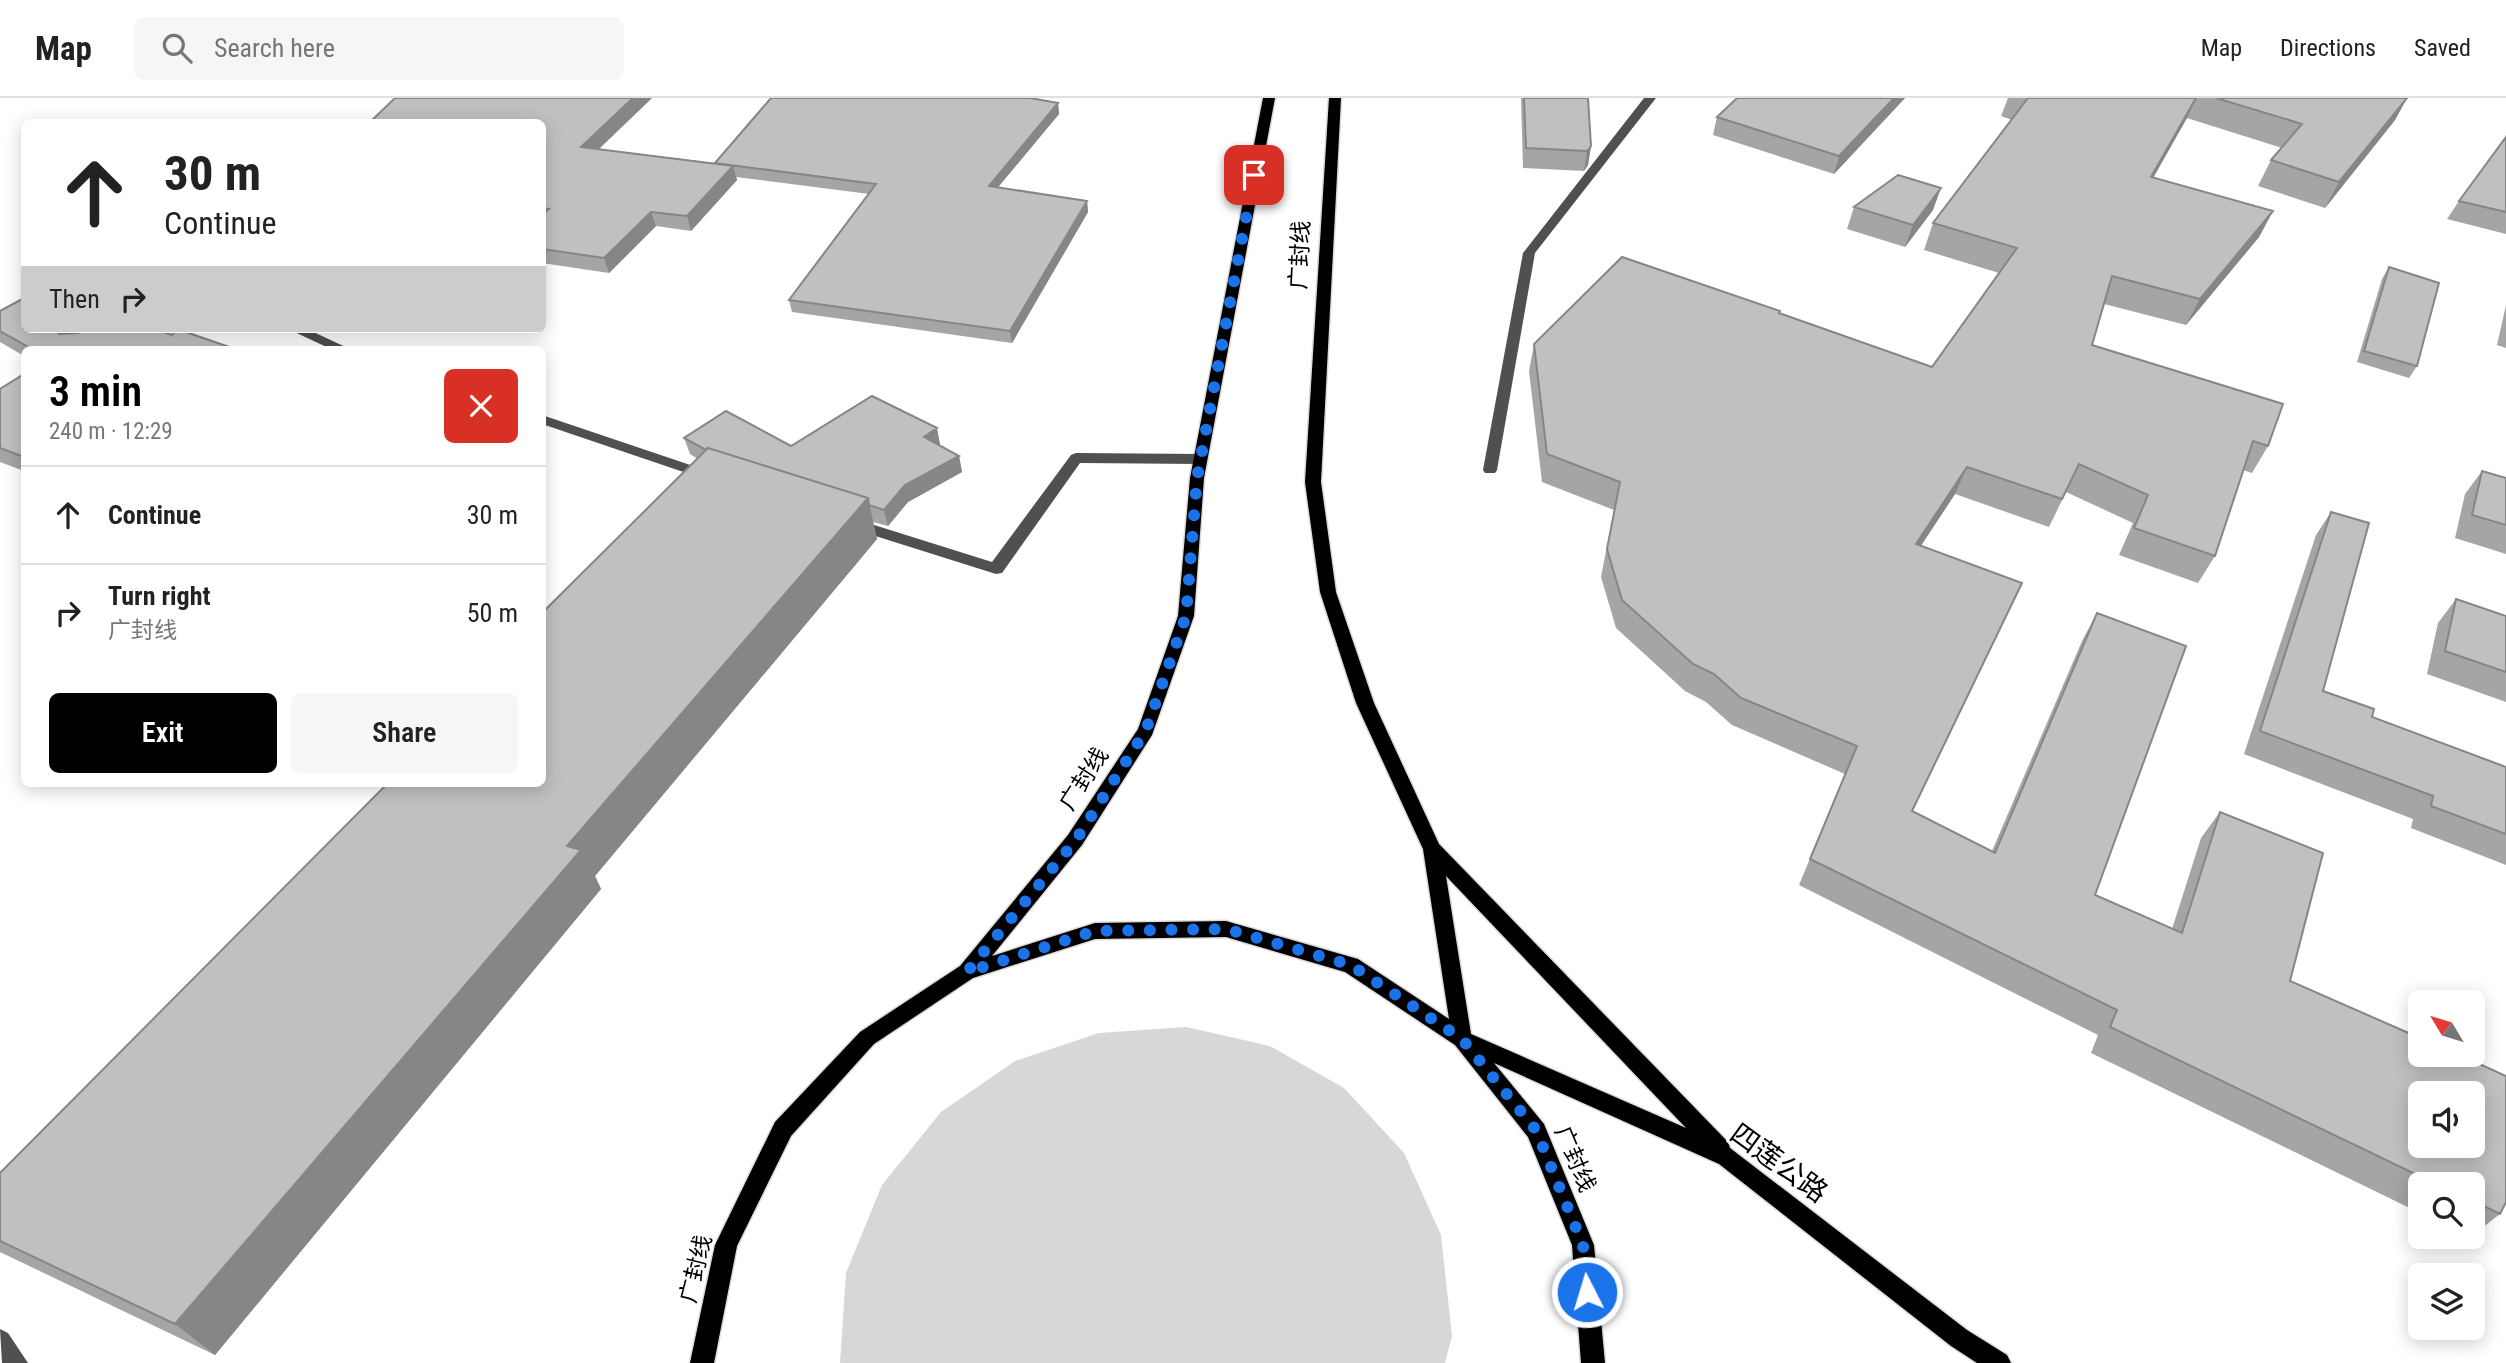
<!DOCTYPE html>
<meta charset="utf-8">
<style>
:root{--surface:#fff;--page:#f6f6f6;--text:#222;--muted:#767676;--line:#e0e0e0;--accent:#000}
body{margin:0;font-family:"Roboto Condensed","Noto Sans SC",sans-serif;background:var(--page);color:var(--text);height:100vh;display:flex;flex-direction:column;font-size:26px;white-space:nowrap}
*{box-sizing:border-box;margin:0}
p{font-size:23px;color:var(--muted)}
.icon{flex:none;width:38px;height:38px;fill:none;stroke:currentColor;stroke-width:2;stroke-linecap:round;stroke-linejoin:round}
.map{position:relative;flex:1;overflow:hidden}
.sheet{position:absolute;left:21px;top:248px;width:525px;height:441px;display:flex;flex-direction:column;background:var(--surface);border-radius:10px;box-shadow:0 4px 18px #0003}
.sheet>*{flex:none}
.hud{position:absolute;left:21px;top:21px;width:525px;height:214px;border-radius:10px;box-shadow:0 4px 18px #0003;background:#fff;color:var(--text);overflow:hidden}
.needle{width:46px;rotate:308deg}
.buttons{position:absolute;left:2408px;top:892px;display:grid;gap:14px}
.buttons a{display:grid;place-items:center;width:77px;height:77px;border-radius:10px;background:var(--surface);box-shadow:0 4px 18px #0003;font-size:35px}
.pin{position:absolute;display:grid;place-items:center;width:60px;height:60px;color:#fff;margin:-30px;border-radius:14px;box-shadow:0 4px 10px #0006}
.me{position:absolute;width:77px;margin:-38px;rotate:355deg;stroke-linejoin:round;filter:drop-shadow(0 0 5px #0008)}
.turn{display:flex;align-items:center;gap:24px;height:147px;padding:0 28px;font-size:32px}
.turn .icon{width:91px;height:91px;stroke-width:2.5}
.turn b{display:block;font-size:49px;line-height:60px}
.then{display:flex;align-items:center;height:66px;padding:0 28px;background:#0003;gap:14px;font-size:26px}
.round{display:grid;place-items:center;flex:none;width:74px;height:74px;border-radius:10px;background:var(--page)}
.head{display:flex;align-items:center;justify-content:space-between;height:119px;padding:0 28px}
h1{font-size:42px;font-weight:600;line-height:52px;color:var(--accent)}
.button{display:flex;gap:14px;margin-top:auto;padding:14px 28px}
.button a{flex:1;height:80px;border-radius:10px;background:var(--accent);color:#fff;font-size:28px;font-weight:600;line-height:80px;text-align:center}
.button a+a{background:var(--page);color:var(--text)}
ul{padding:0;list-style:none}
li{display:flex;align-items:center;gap:21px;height:98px;padding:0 28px;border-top:2px solid var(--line)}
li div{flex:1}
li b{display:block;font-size:26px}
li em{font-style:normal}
header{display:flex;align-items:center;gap:42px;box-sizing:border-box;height:98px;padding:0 35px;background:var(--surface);border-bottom:2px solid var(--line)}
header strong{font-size:33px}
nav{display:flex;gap:38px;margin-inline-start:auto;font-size:24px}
.search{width:490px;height:63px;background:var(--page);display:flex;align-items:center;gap:18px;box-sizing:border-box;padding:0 24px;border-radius:10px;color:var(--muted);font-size:26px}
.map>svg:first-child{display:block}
.green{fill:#d7d7d7}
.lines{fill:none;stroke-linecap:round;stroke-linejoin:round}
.major-casing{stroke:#dbdbdb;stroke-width:3}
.minor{fill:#505050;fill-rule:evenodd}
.major{fill:#000;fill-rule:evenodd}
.wall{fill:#a5a5a5}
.shaded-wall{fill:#868686}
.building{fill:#c0c0c0;stroke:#868686;stroke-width:2;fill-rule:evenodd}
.route{stroke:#1a73e8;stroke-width:12;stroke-dasharray:0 21.6}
.labels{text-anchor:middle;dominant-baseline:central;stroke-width:6;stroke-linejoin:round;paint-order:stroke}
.street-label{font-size:23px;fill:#000;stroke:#fff}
.near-street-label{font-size:28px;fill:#000;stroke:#fff}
</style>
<header>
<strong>Map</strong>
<div class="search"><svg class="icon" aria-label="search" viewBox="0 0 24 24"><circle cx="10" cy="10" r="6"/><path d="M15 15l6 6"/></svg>Search here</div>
<nav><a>Map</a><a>Directions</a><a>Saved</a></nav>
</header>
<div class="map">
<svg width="2506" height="1265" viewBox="0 0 2506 1265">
<rect width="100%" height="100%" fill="#fff"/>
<path class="green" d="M 1186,929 L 1270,948 L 1344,990 L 1404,1055 L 1441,1137 L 1452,1238 L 1445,1265 L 840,1265 L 846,1175 L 882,1087 L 941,1014 L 1015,963 L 1099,935 Z"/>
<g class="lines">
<g class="major-casing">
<path id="major" d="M 1263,0 L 1275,0 L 1204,380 L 1194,518 L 1152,637 L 1082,747 L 992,858 L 1095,825 L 1226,823 L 1358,861 L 1449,921 L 1423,751 L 1356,605 L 1320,494 L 1305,384 L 1329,0 L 1341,0 L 1321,384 L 1336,494 L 1374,605 L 1439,746 L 1728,1044 L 1730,1050 L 1967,1232 L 2007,1257 L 2011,1265 L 1977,1265 L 1951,1248 L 1719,1066 L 1494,965 L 1544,1026 L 1594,1147 L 1605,1265 L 1581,1265 L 1572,1147 L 1528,1039 L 1455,947 L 1345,874 L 1226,839 L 1095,841 L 973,880 L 874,946 L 791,1038 L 737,1148 L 714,1265 L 690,1265 L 715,1147 L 775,1024 L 860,934 L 960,868 L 1068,737 L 1138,631 L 1178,518 L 1190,380 ZM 1446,778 L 1686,1030 L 1471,936 Z"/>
</g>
<path class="minor" d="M 1644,0 L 1656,0 L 1535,155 L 1497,372 L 1495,375 L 1485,375 L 1483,372 L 1523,155 Z
M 288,231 L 307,231 L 352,252 L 333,252 Z
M 542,317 L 714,375 L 716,378 L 709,383 L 704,381 L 542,326 Z
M 1076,355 L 1200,356 L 1207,361 L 1200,366 L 1080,365 L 1002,475 L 996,476 L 850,430 L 847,426 L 855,421 L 992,464 L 1071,357 Z
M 0,1231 L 8,1235 L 28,1265 L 2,1265 Z"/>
<use href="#major" class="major"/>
</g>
<path class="wall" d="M 652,0 L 599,51 L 715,65 L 1058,5 L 1059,16 L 998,89 L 1087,103 L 1088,114 L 1012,245 L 792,214 L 789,202 L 869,96 L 736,79 L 737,82 L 691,133 L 656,128 L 609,175 L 542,165 L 542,24 Z
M 1521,0 L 1588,0 L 1591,48 L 1588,67 L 1584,73 L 1523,70 Z
M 1905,0 L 1834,76 L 1713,37 L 1717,19 Z
M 2008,0 L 2407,0 L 2395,22 L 2325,110 L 2258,88 L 2271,62 L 2282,50 L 2187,20 L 2153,79 L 2273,113 L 2259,139 L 2186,227 L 2104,206 L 2092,247 L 2268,348 L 2252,375 L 2243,372 L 2215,458 L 2198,485 L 2119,457 L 2133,425 L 2066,394 L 2049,429 L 1955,396 L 1921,448 L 1912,713 L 1992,753 L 2082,543 L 2097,515 L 2095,797 L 2172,831 L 2201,740 L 2220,714 L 2290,883 L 2500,1116 L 2473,1137 L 2473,1087 L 2420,1087 L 2420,1115 L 2091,955 L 2098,937 L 1799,787 L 1845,676 L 1732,627 L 1706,604 L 1685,593 L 1616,530 L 1601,479 L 1614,412 L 1542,384 L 1529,273 L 1534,246 L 1780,215 L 1932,269 L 1999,175 L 1924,152 L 1933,125 L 2012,22 L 2001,18 Z
M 2506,39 L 2506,136 L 2447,121 L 2459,103 Z
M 1854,109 L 1933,112 L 1905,149 L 1847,131 Z
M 2389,169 L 2417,268 L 2409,280 L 2357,264 L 2382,181 Z
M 2506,207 L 2506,250 L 2497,247 Z
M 0,213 L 24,231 L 172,237 L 238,252 L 24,252 L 24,258 L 0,244 Z
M 24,276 L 24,373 L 0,364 L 0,291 Z
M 684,340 L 791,348 L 940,346 L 938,347 L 959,358 L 962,374 L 908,404 L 888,428 L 873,424 L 877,441 L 595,778 L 601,791 L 215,1257 L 0,1154 L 0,1075 L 542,686 L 698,361 L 690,356 Z
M 2482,373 L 2506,380 L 2506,456 L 2455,440 L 2465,396 Z
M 2331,414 L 2323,593 L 2372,619 L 2506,669 L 2506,767 L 2411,730 L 2413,721 L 2244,656 L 2316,437 Z
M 2456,501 L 2506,518 L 2506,604 L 2427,576 L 2438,525 Z"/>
<path class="shaded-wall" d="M 633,0 L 652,0 L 586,63 L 581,49 Z
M 1894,0 L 1905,0 L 1834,76 L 1839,58 Z
M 2196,0 L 2187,20 L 2139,105 L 2151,79 Z
M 2407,0 L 2395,22 L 2325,110 L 2339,84 Z
M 1058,5 L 1059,16 L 990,99 L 989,88 Z
M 1591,48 L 1588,67 L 1584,73 L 1587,53 Z
M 733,68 L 737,82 L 691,133 L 687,118 Z
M 1941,90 L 1933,112 L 1905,149 L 1913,127 Z
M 1087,103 L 1088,114 L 1012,245 L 1010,233 Z
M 2273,113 L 2259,139 L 2186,227 L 2200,201 Z
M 651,114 L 656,128 L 609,175 L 604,160 Z
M 57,231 L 106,231 L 70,250 L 59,236 Z
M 937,330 L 940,346 L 927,355 L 924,339 Z
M 959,358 L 962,374 L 908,404 L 888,428 L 884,412 L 905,387 Z
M 1967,369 L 1955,396 L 1904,473 L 1916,446 Z
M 868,400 L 877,441 L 595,778 L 601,791 L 215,1257 L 175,1226 L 567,748 Z"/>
<path class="building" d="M 395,0 L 633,0 L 581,49 L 733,68 L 687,118 L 651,114 L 604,160 L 542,151 L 542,117 L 549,111 L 542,110 L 542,24 L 370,24 Z
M 771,0 L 1030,0 L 1058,5 L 989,88 L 1087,103 L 1010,233 L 789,202 L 876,86 L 715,65 Z
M 1524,0 L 1588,0 L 1591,48 L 1587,53 L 1526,50 Z
M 1737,0 L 1894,0 L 1839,58 L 1717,19 Z
M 2028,0 L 2196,0 L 2151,79 L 2273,113 L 2200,201 L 2112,178 L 2092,247 L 2283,306 L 2268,348 L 2253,343 L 2215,458 L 2134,430 L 2148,397 L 2079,366 L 2062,401 L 1967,369 L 1916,446 L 2022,485 L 1912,713 L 1995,755 L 2097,515 L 2186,548 L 2095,797 L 2182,835 L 2220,714 L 2323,755 L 2290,883 L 2420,940 L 2420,957 L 2460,957 L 2506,978 L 2506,1104 L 2500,1116 L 2473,1103 L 2473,1087 L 2438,1087 L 2110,929 L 2117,912 L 1810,761 L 1857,648 L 1741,600 L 1714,576 L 1693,566 L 1622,502 L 1607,451 L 1620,384 L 1547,356 L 1534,246 L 1622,159 L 1780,213 L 1779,215 L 1932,269 L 2017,150 L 1933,125 ZM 2420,996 L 2473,996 L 2473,1048 L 2420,1048 Z
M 2216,0 L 2407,0 L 2339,84 L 2271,62 L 2302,26 Z
M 2506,39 L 2506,114 L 2459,103 Z
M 1898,77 L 1941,90 L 1913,127 L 1854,109 Z
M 2389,169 L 2439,185 L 2417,268 L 2364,253 Z
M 24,200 L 24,231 L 57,231 L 59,236 L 78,235 L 86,231 L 156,231 L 172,237 L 177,231 L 238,252 L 34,252 L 0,233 L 0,213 Z
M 24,276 L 24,359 L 0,350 L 0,291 Z
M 872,298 L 937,330 L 924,339 L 959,358 L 905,387 L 884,412 L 869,407 L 868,400 L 708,350 L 706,352 L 684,340 L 726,313 L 791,348 Z
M 708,350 L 868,400 L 567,748 L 581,752 L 175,1226 L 0,1143 L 0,1075 L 387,686 L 542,686 L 542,515 Z
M 2482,373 L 2506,380 L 2506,427 L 2472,417 Z
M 2331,414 L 2369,425 L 2323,593 L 2374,611 L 2372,619 L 2506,669 L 2506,736 L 2431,708 L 2433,698 L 2260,633 Z
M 2456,501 L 2506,518 L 2506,574 L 2445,553 Z"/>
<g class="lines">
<path class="route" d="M 1254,77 L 1197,380 L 1186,518 L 1146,632 L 1076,742 L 967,874 L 1095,833 L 1226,831 L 1351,867 L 1462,941 L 1536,1032 L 1583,1147 L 1587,1194"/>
</g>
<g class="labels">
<g class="street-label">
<text transform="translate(1300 157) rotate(-87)">广封线</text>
<text transform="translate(1084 681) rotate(-57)">广封线</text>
<text transform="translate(1575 1061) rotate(67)">广封线</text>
<text transform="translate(696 1171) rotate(-76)">广封线</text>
</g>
<g class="near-street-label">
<text transform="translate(1779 1065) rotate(36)">四莲公路</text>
</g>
</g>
</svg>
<div class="buttons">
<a><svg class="needle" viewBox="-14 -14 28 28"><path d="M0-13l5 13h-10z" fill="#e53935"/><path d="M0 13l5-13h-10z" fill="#767676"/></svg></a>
<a><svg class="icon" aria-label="sound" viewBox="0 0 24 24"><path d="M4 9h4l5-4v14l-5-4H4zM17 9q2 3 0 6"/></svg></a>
<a><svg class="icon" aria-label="search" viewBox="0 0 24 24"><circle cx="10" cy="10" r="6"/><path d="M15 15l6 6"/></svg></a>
<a><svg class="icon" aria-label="layers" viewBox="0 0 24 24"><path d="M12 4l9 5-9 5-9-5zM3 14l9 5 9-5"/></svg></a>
</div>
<div class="pin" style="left:1254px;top:77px;background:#d93025"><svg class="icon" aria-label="arrive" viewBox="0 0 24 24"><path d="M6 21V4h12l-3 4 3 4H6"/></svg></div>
<svg class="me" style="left:1587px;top:1194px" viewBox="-20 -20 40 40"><circle r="17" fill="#1a73e8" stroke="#fff" stroke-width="3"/><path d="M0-11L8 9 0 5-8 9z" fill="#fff"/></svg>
<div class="hud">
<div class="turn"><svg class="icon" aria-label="ahead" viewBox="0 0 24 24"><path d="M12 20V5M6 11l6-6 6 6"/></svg><div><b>30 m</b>Continue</div></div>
<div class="then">Then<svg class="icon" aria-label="right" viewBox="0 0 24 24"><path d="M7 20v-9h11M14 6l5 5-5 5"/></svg></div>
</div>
<section class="sheet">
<div class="head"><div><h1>3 min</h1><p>240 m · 12:29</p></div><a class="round" style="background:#d93025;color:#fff"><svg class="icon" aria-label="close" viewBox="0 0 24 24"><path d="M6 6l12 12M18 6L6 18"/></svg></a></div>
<ul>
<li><svg class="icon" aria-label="ahead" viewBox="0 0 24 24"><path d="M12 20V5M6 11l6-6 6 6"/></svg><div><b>Continue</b></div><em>30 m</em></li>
<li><svg class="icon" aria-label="right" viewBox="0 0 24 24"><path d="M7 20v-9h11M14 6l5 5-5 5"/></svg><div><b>Turn right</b><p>广封线</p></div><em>50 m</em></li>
</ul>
<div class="button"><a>Exit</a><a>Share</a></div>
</section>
</div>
